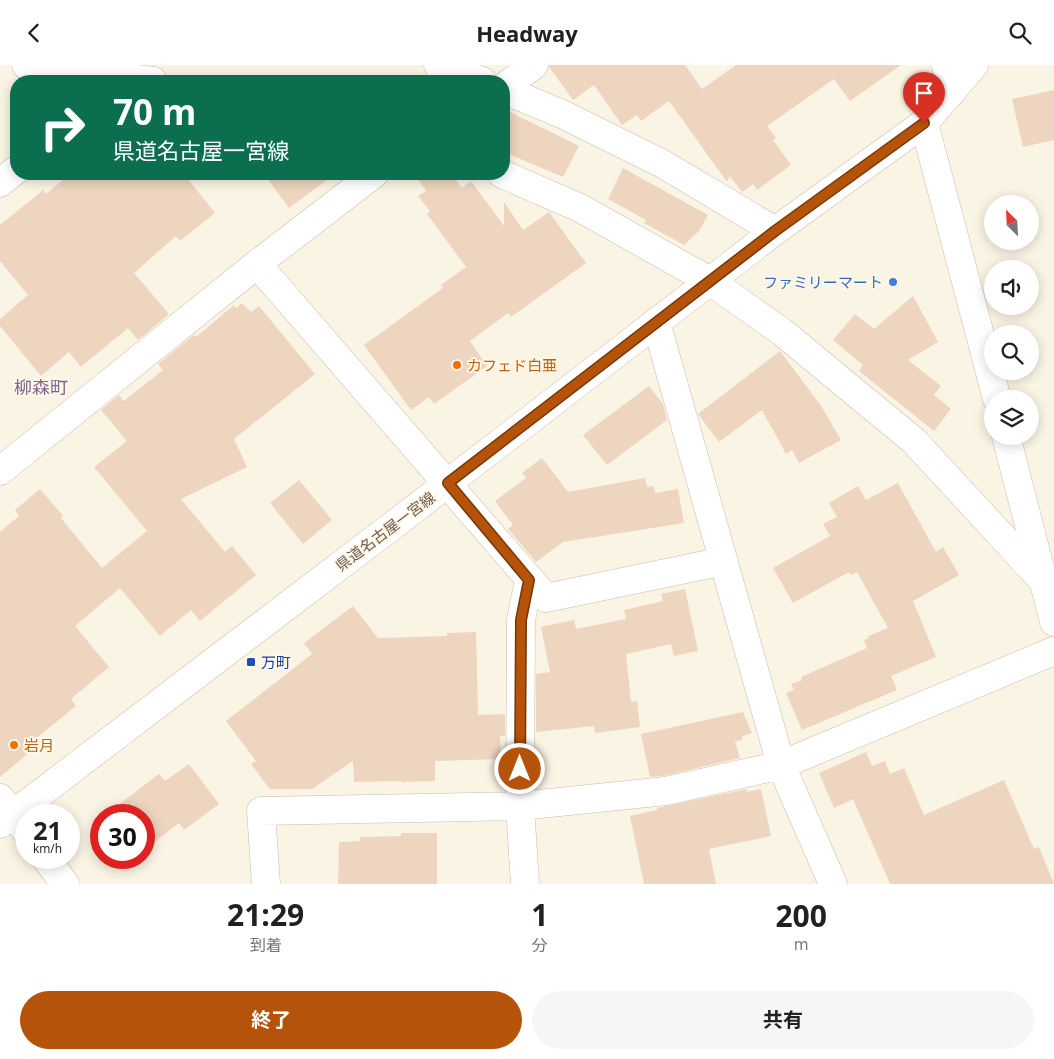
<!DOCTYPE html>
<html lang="ja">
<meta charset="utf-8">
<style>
:root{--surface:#fff;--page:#f6f6f6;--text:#202124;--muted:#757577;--accent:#b45309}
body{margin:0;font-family:"Open Sans","Noto Sans JP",sans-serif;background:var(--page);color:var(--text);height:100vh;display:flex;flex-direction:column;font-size:19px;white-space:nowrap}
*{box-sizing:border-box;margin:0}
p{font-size:16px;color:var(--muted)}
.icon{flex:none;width:28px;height:28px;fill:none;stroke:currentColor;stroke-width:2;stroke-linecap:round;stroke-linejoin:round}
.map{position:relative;height:819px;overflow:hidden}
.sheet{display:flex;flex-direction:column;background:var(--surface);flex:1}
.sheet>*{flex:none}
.hud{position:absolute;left:10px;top:10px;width:500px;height:105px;border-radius:20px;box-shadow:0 2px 12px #0003;background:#0b6e4f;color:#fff;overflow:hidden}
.needle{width:32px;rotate:336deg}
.controls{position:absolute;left:984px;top:130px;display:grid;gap:10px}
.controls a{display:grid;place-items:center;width:55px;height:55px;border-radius:50%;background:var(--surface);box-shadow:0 2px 12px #0003;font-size:25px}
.speed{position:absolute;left:15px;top:739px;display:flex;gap:10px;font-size:25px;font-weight:700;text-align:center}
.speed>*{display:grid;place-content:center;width:65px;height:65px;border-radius:50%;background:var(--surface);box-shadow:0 2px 12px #0003;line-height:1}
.speed small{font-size:12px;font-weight:400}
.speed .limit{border:8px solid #d22;background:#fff;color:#111}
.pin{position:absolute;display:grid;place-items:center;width:42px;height:42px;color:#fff;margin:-51px -21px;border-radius:50% 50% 50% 0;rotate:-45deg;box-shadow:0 0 5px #0007}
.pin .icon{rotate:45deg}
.me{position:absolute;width:55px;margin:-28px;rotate:0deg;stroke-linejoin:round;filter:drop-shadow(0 0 4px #0008)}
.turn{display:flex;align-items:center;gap:18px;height:105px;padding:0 20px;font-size:22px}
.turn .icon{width:65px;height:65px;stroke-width:2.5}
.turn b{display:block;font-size:35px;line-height:42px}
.eta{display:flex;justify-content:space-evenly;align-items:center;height:85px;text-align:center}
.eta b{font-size:30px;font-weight:700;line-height:35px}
.button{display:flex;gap:10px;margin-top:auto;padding:10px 20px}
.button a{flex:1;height:58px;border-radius:30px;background:var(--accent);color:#fff;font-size:20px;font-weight:700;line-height:58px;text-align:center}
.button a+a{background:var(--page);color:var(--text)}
header{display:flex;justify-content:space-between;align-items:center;height:65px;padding:0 20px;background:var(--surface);font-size:22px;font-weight:700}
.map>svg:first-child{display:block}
.building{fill:#edd5bf}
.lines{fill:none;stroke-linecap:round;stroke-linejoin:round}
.street-casing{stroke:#cabcac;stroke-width:29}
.secondary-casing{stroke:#cdbdaa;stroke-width:29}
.street{stroke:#fff;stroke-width:28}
.secondary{stroke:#fff;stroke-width:28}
.route-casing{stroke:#753606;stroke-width:12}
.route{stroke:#b45309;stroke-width:9}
.shop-dot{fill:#3f7fe0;stroke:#fdf8ea;stroke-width:2}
.food-dot{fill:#e8710a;stroke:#fdf8ea;stroke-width:2}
.transit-dot{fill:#1a4fb4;stroke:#fdf8ea;stroke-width:2}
.labels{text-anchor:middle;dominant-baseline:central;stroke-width:4;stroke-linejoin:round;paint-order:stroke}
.shop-label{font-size:15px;fill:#366cbe;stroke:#fdf8ea;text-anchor:end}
.food-label{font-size:15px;fill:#c56008;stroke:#fdf8ea;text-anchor:start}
.street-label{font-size:15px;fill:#705c4c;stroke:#fdf8ea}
.transit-label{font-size:15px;fill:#164399;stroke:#fdf8ea;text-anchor:start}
.quarter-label{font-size:18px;fill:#83648c;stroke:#fdf8ea}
</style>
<header><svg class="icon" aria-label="back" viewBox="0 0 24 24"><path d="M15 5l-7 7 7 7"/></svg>Headway<svg class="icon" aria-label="search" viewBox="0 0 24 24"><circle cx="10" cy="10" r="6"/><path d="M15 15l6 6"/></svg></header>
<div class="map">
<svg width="1054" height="819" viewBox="0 0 1054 819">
<rect width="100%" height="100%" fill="#faf4e5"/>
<path class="building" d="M 549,0 L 685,0 L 702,24 L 736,0 L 901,0 L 850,36 L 834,14 L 767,61 L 776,73 L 773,75 L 791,100 L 757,125 L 753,119 L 742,127 L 730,111 L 727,117 L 669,36 L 641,56 L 637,50 L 622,60 L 594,20 L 573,35 L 549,2 Z
M 1054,25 L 1054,75 L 1023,82 L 1012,34 Z
M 504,44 L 579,81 L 563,112 L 504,87 Z
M 623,103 L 708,150 L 699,166 L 684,180 L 644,158 L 646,155 L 608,134 Z
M 70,109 L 184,109 L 215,148 L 180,176 L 176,171 L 134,208 L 169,249 L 138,275 L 128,263 L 81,302 L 69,287 L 41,311 L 0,261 L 0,254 L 28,230 L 0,196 L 0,160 L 43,125 L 46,129 Z
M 264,109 L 335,109 L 289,143 Z
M 415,109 L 451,109 L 462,123 L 471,116 L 504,161 L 504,137 L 523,165 L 549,147 L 586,198 L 511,252 L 508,248 L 470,276 L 487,301 L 434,339 L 429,332 L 411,345 L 364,280 L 443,223 L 441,220 L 466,202 L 427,149 L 430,146 L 418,131 L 426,126 Z
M 913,231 L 938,277 L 908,295 L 941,321 L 934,330 L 951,344 L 934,366 L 859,306 L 863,300 L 833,275 L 855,249 L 874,264 Z
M 242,238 L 251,247 L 259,241 L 315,309 L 234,374 L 247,402 L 181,434 L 225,487 L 232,481 L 256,510 L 200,556 L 191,545 L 160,571 L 120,523 L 75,561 L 109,602 L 71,634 L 76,641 L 35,674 L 39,679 L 0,712 L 0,467 L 19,451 L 15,445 L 40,424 L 63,451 L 61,453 L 102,503 L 147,466 L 94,402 L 127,376 L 101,345 L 119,330 L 124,336 L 163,305 L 158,299 L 194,270 L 196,272 L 234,240 L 236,243 Z
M 780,286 L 821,341 L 841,375 L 799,398 L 792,385 L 786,389 L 762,345 L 719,377 L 698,349 Z
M 649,321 L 663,339 L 667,355 L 607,400 L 583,370 Z
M 542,393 L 568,427 L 645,413 L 647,422 L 654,421 L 655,428 L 678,424 L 684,458 L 563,477 L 536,497 L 508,464 L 513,460 L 495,436 L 526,413 L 522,408 Z
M 299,415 L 332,455 L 303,479 L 270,438 Z
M 898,418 L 936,487 L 943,482 L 959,510 L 913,536 L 936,592 L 891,611 L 897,625 L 802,665 L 786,628 L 794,625 L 791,619 L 802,615 L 801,612 L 867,583 L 864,575 L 869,573 L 868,571 L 888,563 L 857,507 L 851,510 L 849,507 L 793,538 L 773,503 L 830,471 L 823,459 L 837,452 L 829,438 L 858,421 L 866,435 Z
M 685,524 L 698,586 L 674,591 L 671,579 L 626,589 L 631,637 L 637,636 L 640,662 L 595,668 L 594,661 L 536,667 L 536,609 L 550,607 L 541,562 L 574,555 L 576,564 L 626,554 L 624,545 L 663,536 L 661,529 Z
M 353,541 L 378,573 L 447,571 L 447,568 L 476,567 L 478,650 L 505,649 L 505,671 L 500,671 L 501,694 L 435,696 L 435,716 L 402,717 L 402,716 L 354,717 L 353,696 L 312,724 L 270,724 L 251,699 L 256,696 L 226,656 L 312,589 L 304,578 Z
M 743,647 L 752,668 L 742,671 L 742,675 L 735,676 L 740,693 L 663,711 L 650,712 L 641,669 Z
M 866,687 L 872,701 L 885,696 L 890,709 L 904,703 L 924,750 L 1004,715 L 1034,784 L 1039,782 L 1054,819 L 890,819 L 853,734 L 834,743 L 819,708 Z
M 189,699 L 219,739 L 184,765 L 179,758 L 144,785 L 144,750 L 105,750 L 159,709 L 165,716 Z
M 747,724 L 747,727 L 761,724 L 771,771 L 709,784 L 716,819 L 644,819 L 630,751 L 657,745 L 657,743 Z
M 401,768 L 437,768 L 437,819 L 338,819 L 339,777 L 360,776 L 360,772 L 401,771 Z"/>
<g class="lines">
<g class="street-casing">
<path id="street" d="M 26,0 L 153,16
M 438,0 L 482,16
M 946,0 L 952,27
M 504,22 L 534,0
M 504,25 L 562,49 L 663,99 L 775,166
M 502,109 L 580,143 L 710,216 L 782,267 L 914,376 L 1045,518
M 0,118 L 16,105
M 257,199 L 546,533 L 724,496
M 656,257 L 781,700 L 833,819
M 0,406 L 257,199 L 374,109
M 0,733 L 26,766
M 45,792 L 65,819
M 266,819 L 261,746 L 520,741 L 666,726 L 781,700 L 1054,586
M 525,819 L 520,741 L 521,555 L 529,515"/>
</g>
<g class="secondary-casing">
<path id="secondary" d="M 924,58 L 997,334
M 1006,371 L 1054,557
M 0,759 L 387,465 L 775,166 L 924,58 L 974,0"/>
</g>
<use href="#street" class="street"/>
<use href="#secondary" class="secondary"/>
</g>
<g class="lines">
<g class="route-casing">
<path id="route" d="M 520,704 L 521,555 L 529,515 L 448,418 L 775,166 L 924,58"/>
</g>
<use href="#route" class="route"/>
</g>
<circle class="shop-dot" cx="893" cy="217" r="5"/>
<g class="food-dot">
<circle cx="457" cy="300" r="5"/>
<circle cx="14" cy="680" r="5"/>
</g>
<rect class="transit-dot" x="246" y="592" width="10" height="10" rx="2.5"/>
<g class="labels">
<g class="shop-label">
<text x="883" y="217">ファミリーマート</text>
</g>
<g class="food-label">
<text x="467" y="300">カフェド白亜</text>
<text x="24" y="680">岩月</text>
</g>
<g class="street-label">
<text transform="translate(385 466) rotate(-37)">県道名古屋一宮線</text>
</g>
<g class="transit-label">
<text x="261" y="597">万町</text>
</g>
<g class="quarter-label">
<text x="41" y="322">柳森町</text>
</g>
</g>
</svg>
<div class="controls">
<a><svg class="needle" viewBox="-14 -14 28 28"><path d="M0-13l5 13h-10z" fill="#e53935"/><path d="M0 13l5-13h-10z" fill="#757577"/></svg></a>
<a><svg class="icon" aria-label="sound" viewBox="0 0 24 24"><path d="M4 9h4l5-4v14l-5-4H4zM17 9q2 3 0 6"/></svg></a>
<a><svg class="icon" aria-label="search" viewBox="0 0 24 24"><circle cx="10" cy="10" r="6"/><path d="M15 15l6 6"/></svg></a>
<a><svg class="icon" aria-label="layers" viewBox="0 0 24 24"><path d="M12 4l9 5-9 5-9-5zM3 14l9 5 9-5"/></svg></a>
</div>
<div class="speed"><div>21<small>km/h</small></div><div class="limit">30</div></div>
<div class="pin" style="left:924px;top:58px;background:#d93025"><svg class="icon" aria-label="arrive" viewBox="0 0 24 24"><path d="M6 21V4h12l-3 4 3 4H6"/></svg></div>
<svg class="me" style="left:520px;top:704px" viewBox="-20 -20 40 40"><circle r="17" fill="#b45309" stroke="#fff" stroke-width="3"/><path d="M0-11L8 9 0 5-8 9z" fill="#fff"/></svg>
<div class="hud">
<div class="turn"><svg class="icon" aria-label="right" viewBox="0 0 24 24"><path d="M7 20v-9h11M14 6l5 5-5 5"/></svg><div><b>70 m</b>県道名古屋一宮線</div></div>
</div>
</div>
<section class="sheet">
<div class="eta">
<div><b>21:29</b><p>到着</p></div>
<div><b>1</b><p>分</p></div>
<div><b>200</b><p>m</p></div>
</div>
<div class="button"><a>終了</a><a>共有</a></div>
</section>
